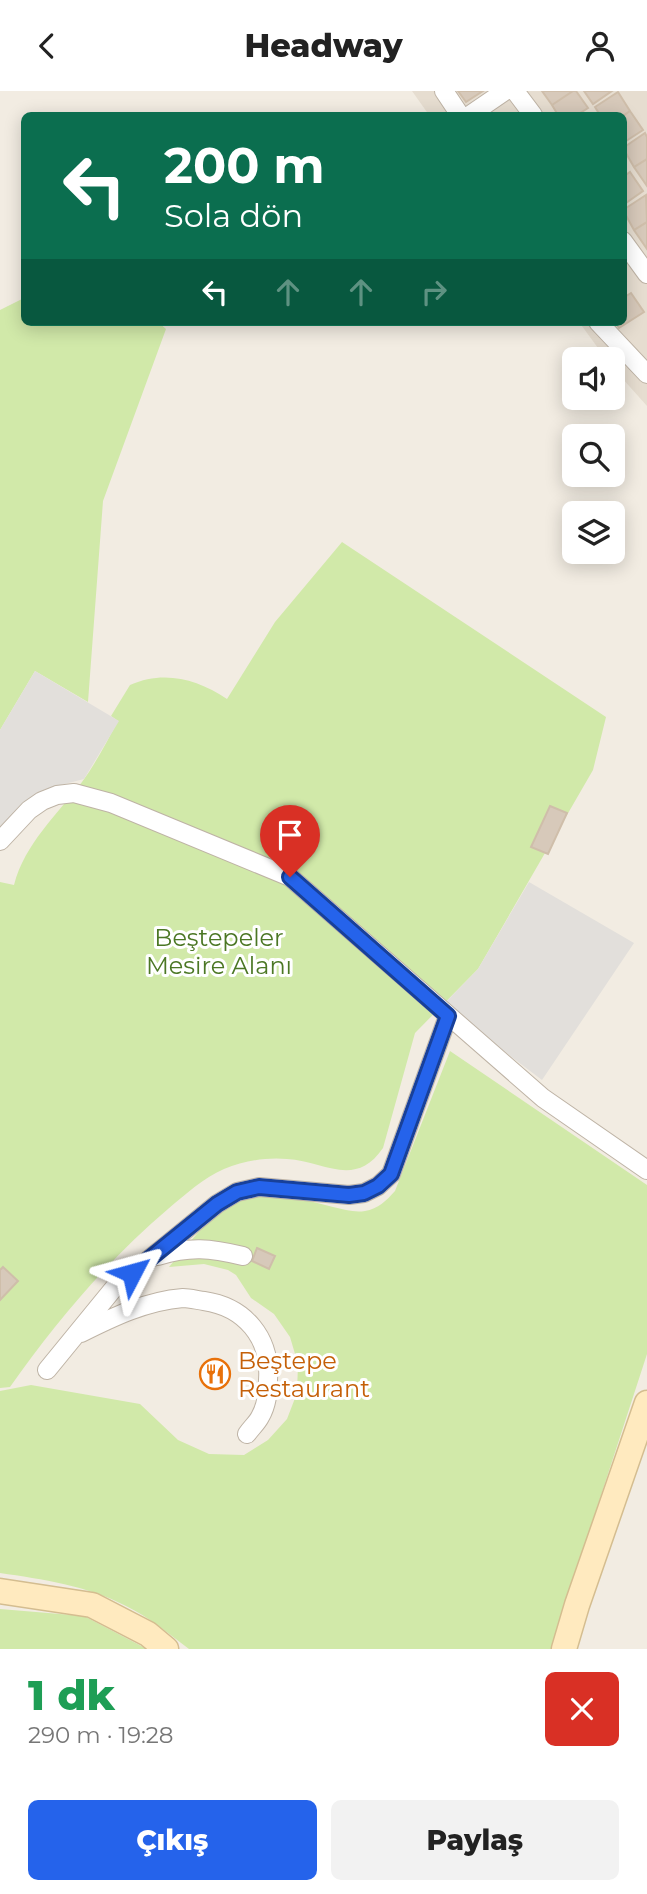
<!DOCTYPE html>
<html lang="tr">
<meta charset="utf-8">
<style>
:root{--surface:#fff;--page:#f2f2f2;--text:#222;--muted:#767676;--accent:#2563eb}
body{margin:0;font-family:Montserrat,sans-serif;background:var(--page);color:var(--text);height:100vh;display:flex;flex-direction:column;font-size:26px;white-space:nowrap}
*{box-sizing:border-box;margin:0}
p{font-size:23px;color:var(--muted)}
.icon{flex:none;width:38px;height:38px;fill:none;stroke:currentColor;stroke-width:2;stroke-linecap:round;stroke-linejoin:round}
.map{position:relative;height:1558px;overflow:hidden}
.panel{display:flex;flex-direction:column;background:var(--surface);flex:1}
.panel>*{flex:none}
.hud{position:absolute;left:21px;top:21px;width:606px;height:214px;border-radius:10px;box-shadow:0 4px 18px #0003;background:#0b6e4f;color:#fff;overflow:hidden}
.controls{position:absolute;left:562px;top:256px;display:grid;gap:14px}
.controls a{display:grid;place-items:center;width:63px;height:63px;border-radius:10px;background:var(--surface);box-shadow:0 4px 18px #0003;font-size:35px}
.pin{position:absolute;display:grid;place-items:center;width:60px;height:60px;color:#fff;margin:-72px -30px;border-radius:50% 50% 50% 0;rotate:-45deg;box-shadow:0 0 7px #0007}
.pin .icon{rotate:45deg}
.me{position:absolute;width:77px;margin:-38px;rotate:51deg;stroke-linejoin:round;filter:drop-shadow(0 0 5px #0008)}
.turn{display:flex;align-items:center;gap:24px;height:147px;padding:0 28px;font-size:32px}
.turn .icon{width:91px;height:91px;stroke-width:2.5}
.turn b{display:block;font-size:49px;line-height:60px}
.lanes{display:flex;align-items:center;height:66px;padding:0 28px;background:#0003;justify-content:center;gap:35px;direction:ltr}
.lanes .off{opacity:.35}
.round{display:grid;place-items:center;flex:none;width:74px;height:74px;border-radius:10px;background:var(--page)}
.overview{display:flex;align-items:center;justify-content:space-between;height:119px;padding:0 28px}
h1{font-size:42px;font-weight:800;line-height:52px;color:#1e9e55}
.primary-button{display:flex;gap:14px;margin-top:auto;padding:14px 28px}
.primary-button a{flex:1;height:80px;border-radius:10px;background:var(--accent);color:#fff;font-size:28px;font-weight:800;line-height:80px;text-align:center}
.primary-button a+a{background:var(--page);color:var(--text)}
header{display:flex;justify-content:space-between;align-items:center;height:91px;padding:0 28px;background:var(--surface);font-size:32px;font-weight:800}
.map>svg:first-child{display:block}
.residential{fill:#e6ddd0}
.green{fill:#d1e9a9}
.parking{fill:#e2dfdb}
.building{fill:#d7c9ba;stroke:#cfbeaa;stroke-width:2}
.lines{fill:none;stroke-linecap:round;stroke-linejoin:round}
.street-casing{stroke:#beb3a5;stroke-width:20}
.secondary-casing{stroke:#d4bd90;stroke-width:27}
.street{stroke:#fff;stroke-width:18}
.secondary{stroke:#ffeabf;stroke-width:24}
.route-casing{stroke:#184099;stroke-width:18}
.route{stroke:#2563eb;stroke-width:12}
.labels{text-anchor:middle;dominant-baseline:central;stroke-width:6;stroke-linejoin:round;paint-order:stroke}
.park-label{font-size:24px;fill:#4b7724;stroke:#fff}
.food-label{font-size:24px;fill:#c56008;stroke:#fff;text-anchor:start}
</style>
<header><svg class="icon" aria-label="back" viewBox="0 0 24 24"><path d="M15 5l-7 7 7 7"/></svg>Headway<svg class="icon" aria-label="person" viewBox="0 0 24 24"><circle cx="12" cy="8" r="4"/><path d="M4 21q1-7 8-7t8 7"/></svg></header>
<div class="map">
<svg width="647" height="1558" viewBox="0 0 647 1558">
<rect width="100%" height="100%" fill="#f2ece2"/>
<path class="residential" d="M 412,0 L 647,0 L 647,315 L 613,277 L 612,268 L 606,268 L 579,231 L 623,231 L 623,24 L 429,24 Z"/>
<path class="green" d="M 24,207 L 24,231 L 158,231 L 166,238 L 103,410 L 88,611 L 35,580 L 0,639 L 0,219 Z
M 342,451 L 606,626 L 593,679 L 478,878 L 415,942 L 383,1057 C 355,1098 324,1070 287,1068 C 266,1066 244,1070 224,1078 C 203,1087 186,1103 168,1118 C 107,1170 56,1231 10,1296 L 0,1297 L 0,791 L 14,794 C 25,752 57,724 82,691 C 96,672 107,650 118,630 L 111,625 L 130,594 C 164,579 197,588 227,608 L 275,531 Z
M 450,960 L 647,1094 L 647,1263 L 551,1558 L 189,1558 C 169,1543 149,1526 126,1515 C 88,1495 42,1488 0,1482 L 0,1300 L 31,1294 L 140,1313 L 178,1349 L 209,1363 L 244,1364 L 268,1349 L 287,1328 L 297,1302 L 298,1273 L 290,1246 L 274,1223 L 251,1207 L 236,1184 L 228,1179 L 204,1173 L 169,1176 C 190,1152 213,1118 244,1108 C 273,1098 304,1109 333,1116 C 344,1118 354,1122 365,1120 C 378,1118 387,1109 395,1100 Z
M 0,1518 L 84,1525 L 147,1558 L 0,1558 Z"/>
<path class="parking" d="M 35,580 L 119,630 L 84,688 L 49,697 L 27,715 L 0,744 L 0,639 Z
M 529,791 L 634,852 L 542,989 L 443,914 L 478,878 Z"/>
<path class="building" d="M 458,0 L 483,0 L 466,11 Z
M 542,0 L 573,0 L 552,14 Z
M 573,0 L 576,0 L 588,17 L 577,24 L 558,24 L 552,14 Z
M 584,0 L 612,0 L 593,13 Z
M 618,1 L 630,20 L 623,25 L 600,24 L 595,16 Z
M 630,20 L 643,39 L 623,52 L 623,25 Z
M 645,42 L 647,46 L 647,68 L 634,76 L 623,57 Z
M 647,68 L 647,95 L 634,76 Z
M 630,81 L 643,100 L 623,114 L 623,86 Z
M 646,104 L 647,131 L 634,139 L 623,119 Z
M 647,131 L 647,158 L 634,139 Z
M 631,202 L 644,221 L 619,237 L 615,231 L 623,231 L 623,207 Z
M 550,715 L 567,722 L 548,763 L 531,756 Z
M 257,1157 L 275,1165 L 269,1178 L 252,1170 Z
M 3,1176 L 18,1190 L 0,1209 L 0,1179 Z"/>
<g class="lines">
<g class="street-casing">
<path id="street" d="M 444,0 L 460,24
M 515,0 L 533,24
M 470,24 L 505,0
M 623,150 L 647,183
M 598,231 L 647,283
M 0,750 L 29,719 L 42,710 L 57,704 L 74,702 L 111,712 L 290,786 L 543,1007 L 647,1079
M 158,1165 C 190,1155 210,1157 243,1165
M 81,1242 C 113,1226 146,1210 183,1207 C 189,1207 197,1209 204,1210 C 245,1216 271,1247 268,1289 C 268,1302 267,1314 260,1326 C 257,1332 251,1337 247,1343
M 47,1279 L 114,1197 L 217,1113 L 237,1101 L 259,1096 L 349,1104 L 364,1102 L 378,1095 L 391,1083 L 448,925"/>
</g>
<g class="secondary-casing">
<path id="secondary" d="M 0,1500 L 92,1514 L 148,1543 L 166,1558
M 564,1558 L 577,1514 L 647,1312"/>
</g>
<use href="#street" class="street"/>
<use href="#secondary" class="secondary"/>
</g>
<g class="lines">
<g class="route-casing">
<path id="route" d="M 132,1182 L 217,1113 L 237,1101 L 259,1096 L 349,1104 L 364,1102 L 378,1095 L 391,1083 L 448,925 L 290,786"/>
</g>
<use href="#route" class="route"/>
</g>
<defs>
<g id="restaurant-ring" transform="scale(1.575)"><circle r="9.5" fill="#fff" stroke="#e8710a" stroke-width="1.5"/><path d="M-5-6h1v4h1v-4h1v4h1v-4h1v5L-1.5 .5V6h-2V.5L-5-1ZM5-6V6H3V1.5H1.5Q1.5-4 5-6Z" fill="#e8710a"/></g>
</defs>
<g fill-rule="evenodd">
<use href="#restaurant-ring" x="215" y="1283"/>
</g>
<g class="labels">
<g class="park-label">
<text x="219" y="846">Beştepeler<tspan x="219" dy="28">Mesire Alanı</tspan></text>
</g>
<g class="food-label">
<text x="238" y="1269">Beştepe<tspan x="238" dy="28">Restaurant</tspan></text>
</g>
</g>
</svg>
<div class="controls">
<a><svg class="icon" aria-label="sound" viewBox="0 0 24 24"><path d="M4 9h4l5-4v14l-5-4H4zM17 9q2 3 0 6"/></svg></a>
<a><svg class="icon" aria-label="search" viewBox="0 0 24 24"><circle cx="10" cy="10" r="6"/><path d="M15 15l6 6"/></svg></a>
<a><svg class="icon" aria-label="layers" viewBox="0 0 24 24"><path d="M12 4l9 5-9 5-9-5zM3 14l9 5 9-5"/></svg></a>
</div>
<div class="pin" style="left:290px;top:786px;background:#d93025"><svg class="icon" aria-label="arrive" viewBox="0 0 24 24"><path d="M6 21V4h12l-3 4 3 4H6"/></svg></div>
<svg class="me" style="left:132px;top:1182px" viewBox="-20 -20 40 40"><path d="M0-17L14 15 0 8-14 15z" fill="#2563eb" stroke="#fff" stroke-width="4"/></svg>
<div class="hud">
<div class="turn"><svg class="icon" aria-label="left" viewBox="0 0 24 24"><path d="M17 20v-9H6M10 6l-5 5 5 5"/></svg><div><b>200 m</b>Sola dön</div></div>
<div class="lanes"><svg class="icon" aria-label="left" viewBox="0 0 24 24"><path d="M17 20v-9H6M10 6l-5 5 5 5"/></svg><svg class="icon off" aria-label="ahead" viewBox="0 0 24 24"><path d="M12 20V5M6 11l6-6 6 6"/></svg><svg class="icon off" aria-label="ahead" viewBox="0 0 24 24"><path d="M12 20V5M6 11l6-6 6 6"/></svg><svg class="icon off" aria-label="right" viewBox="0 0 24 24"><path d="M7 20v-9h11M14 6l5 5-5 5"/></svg></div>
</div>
</div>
<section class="panel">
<div class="overview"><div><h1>1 dk</h1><p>290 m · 19:28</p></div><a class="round" style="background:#d93025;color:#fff"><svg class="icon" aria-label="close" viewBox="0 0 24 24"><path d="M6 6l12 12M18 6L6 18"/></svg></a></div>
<div class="primary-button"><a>Çıkış</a><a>Paylaş</a></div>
</section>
